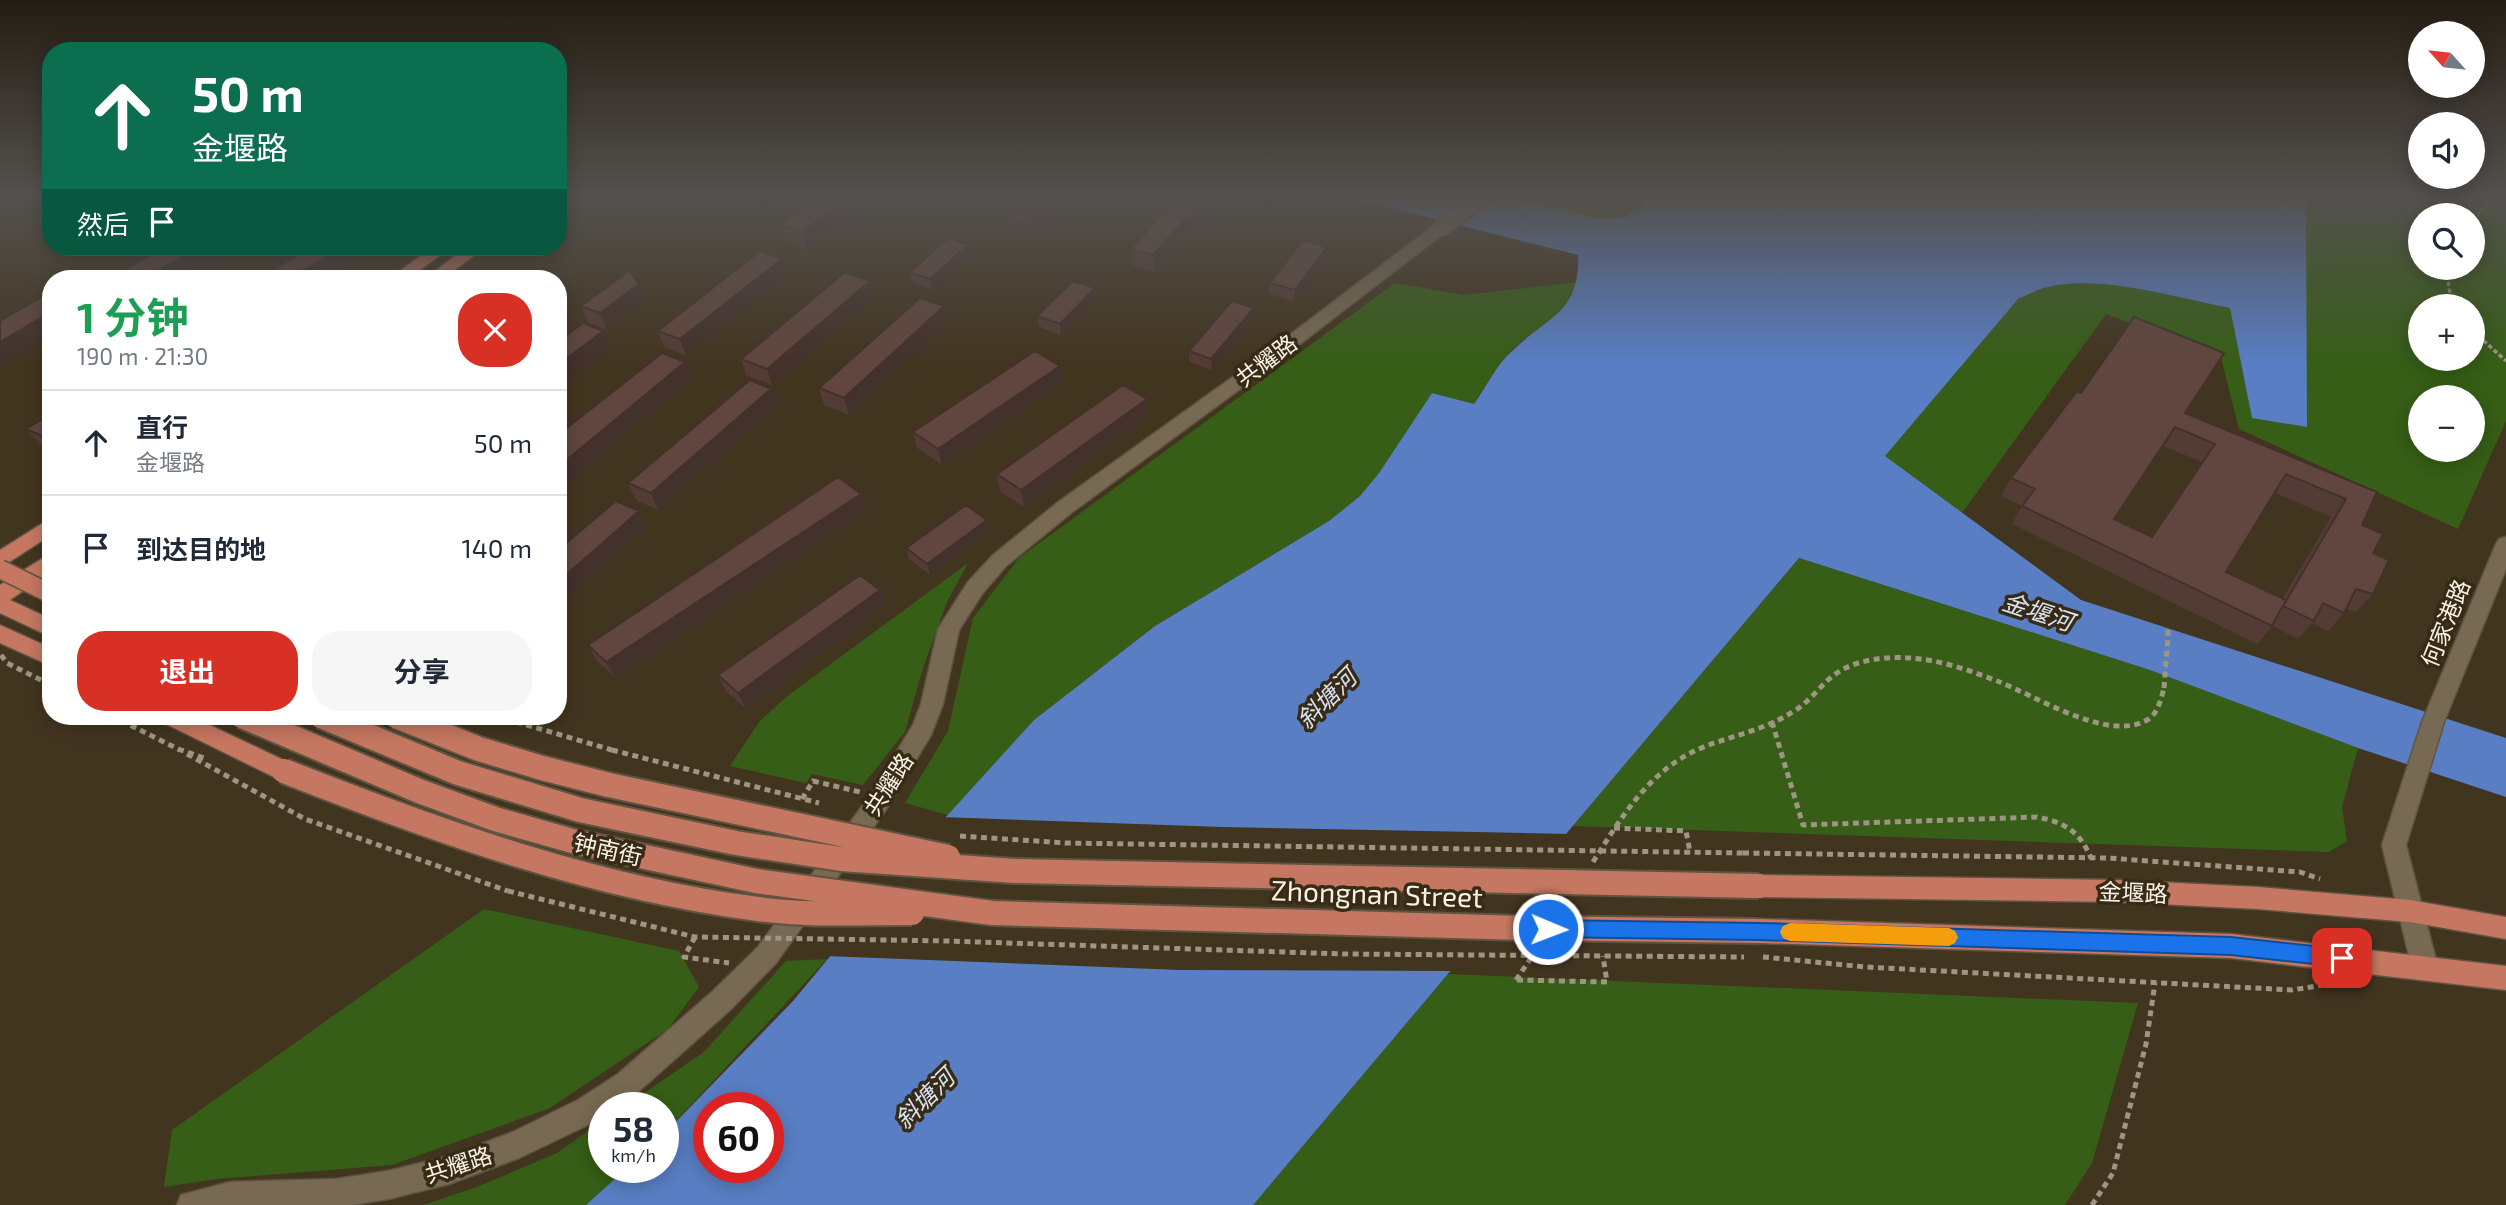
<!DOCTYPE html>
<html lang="zh">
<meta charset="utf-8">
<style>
:root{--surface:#fff;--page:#f6f6f7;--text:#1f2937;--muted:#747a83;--line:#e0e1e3;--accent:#d93025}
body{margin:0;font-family:"Exo 2","Noto Sans SC",sans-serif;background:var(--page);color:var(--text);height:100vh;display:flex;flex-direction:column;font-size:26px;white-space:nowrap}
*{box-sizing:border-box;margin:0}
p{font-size:23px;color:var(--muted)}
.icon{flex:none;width:38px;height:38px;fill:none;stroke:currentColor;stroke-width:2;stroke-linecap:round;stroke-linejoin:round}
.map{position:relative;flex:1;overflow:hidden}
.details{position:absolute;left:42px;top:270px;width:525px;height:455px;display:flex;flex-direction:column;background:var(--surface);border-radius:28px;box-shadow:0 4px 18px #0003}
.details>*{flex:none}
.guide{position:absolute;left:42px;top:42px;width:525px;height:214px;border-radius:28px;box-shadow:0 4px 18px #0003;background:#0b6e4f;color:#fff;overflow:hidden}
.needle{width:46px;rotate:297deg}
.fabs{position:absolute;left:2408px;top:21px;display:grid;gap:14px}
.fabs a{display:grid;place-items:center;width:77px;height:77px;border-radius:50%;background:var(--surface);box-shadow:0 4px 18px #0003;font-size:35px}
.speed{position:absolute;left:588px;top:1092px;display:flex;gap:14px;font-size:35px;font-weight:700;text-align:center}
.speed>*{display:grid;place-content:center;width:91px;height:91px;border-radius:50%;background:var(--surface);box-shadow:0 4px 18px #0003;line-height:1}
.speed small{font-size:18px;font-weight:400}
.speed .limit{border:10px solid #d22;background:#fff;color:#111}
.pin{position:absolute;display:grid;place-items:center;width:60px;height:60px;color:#fff;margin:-30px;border-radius:14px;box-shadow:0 4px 10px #0006}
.me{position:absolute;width:77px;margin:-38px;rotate:91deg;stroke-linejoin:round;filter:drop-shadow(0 0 5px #0008)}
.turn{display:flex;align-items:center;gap:24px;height:147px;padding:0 35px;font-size:32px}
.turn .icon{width:91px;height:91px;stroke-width:2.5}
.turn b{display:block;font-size:49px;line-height:60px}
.then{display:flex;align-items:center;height:66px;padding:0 35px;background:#0003;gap:14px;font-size:26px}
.round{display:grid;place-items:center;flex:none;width:74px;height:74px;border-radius:28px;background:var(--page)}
.headline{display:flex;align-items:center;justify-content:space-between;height:119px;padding:0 35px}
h1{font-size:42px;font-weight:700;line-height:52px;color:#1e9e55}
.cta{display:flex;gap:14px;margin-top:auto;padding:14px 35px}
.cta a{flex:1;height:80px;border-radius:28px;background:var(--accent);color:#fff;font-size:28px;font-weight:700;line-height:80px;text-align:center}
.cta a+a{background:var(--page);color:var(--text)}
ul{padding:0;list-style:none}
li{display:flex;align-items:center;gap:21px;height:105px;padding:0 35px;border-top:2px solid var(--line)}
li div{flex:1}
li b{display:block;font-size:26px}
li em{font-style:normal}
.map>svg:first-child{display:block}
.green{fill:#365e16;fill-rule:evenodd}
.water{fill:#597ec3;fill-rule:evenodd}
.pier{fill:#423520}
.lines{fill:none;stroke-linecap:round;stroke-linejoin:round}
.minor-casing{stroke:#5f5441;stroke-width:3}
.major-casing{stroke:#5f5441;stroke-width:3}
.path-far1{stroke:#9f9584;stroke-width:3.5;stroke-dasharray:4.5 2.5;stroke-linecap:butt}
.path{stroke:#9f9584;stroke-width:5;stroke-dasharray:6 4.5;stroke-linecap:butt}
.minor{fill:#786953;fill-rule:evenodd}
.major{fill:#c57761;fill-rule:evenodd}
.minor-bridge-casing{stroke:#5f5441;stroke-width:21;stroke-linecap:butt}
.major-bridge-far1-casing{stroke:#5f5441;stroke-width:21;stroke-linecap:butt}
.major-bridge-casing{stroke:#5f5441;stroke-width:28;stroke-linecap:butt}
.path-bridge{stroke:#9f9584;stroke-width:5;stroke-dasharray:6 4.5;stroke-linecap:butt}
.minor-bridge{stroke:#786953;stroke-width:18}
.major-bridge-far1{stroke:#c57761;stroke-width:18}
.major-bridge{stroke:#c57761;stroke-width:24}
.wall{fill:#533c35;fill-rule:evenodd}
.shaded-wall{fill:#43312b}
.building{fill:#60463e;stroke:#43312b;stroke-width:2;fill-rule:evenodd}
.route{fill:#1a73e8;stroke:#114b97;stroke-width:2}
.slow{fill:#f59e0b}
.labels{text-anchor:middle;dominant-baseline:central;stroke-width:7;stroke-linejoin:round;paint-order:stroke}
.street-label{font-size:23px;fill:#faf2e5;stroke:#372b16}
.water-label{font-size:24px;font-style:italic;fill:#d7e2f5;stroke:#372b16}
.near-street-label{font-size:28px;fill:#faf2e5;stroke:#372b16}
</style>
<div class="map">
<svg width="2506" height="1205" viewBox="0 0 2506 1205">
<rect width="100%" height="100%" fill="#423520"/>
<path class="green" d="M 1498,195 L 1649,195 C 1647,199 1644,206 1641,209 C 1610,234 1533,204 1498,195 Z
M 2306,195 L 2506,195 L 2506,421 L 2458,529 L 2239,429 L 2221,358 L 2106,314 L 1962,513 L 1884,456 L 2018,299 C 2028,295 2038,289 2048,287 C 2099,274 2178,298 2230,308 L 2252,417 L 2306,204 ZM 2420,215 L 2473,215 L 2473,268 L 2420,268 ZM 2420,306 L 2473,306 L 2473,359 L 2420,359 ZM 2420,397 L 2473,397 L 2473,450 L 2420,450 Z
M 1578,282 C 1561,322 1535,326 1509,353 C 1495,368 1485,387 1474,404 L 1432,393 L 1379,473 L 1360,496 L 1329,521 L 1155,626 L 1034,720 L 948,815 L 905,803 L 948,731 L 973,618 L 1019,558 L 1395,283 L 1464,295 Z
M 1799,558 L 2150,670 L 2358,748 L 2342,807 L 2347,841 L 2329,852 L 1573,826 Z
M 968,563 L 947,602 L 923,668 L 905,732 L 863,785 L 812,774 L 806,783 L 730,766 L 759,722 L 786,697 Z
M 484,909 L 679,951 L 699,987 L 668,1029 L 550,1108 L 392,1165 L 217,1179 L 164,1187 L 172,1130 Z
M 827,959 L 663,1135 L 663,1108 L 622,1108 L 704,1052 L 786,961 Z
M 1448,974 L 2138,1003 L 2092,1163 L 2065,1205 L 1252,1205 Z
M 604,1120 L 604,1167 L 628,1167 L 586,1205 L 423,1205 L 477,1187 L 557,1153 Z"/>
<path class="water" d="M 1340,195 L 1498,195 L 1598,219 L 1620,218 L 1641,209 L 1649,195 L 2306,195 L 2307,427 L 2252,418 L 2230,308 C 2178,298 2099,274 2048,287 C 2038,289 2028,295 2018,299 L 1885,456 L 2081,600 L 2506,738 L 2506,797 L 2358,748 L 2150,670 L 1799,558 L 1253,1205 L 586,1205 L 628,1167 L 663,1167 L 663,1135 L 793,1001 L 944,819 L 1034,720 L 1155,626 L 1329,521 L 1360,496 L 1379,473 L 1432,393 L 1474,404 C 1486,387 1496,365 1512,351 C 1547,316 1580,314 1578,255 ZM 709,1108 L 768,1108 L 768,1167 L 709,1167 Z"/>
<path class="pier" d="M 941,817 L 1223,827 L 1571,834 L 1455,971 L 1180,970 L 826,956 Z"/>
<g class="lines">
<g class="minor-casing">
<path id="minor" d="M 1442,222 L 1448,224 L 1450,227 L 1448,230 L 1270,367 L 1071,513 L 1006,566 L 982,594 L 959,630 L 943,704 L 931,735 L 885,811 L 776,963 L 730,1010 L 638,1092 L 615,1108 L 604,1108 L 604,1116 L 598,1120 L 519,1158 L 449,1184 L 388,1199 L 351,1205 L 177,1205 L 181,1195 L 230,1182 L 336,1179 L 388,1171 L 449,1156 L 513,1132 L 578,1100 L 618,1074 L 712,992 L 758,947 L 869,797 L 913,725 L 921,704 L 938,629 L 968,582 L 992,556 L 1057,503 L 1258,359 L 1436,224 Z
M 2506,537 L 2506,569 L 2444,722 L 2406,845 L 2438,968 L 2434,976 L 2425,980 L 2416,976 L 2412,968 L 2382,845 L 2422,722 L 2496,544 L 2499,539 Z"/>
</g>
<g class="major-casing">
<path id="major" d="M 433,247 L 451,247 L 409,278 L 390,278 Z
M 467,247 L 485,247 L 444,278 L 426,278 Z
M 51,518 L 51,535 L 0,568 L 0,550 Z
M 51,553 L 51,571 L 10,600 L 51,619 L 51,637 L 0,613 L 0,585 Z
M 0,625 L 51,648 L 51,666 L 0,643 Z
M 159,716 L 191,716 L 292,764 L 296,771 L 292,778 L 284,781 L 276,778 L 162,722 Z
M 1759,875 L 2118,880 L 2258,887 L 2410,900 L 2506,917 L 2506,939 L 2410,922 L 2258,909 L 2118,902 L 1759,897 L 1750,894 L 1747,886 L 1750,878 Z
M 1759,919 L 2231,934 L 2506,966 L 2506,990 L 2231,958 L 1759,943 L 1750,939 L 1746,931 L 1750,923 Z"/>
</g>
<path class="path-far1" d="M 2473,221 L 2493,195
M 2451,268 L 2448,281 L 2452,306
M 2473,331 L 2506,361"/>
<path class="path" d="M 2168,630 L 2168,636
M 1,655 L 7,663 L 51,685
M 112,716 L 180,750
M 496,716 L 612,750
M 1772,722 L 1803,825 L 2037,817 C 2065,822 2080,832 2091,858
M 178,749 L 207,759
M 187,754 L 305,819 L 508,891
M 802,799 L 813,781 L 860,792
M 1614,828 L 1686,831 L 1690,852
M 1743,853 L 2108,858 L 2300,872 L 2320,879
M 1593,862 C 1623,815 1651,767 1706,746 C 1735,735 1767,729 1794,711 C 1808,703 1818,689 1829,679 C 1850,660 1883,656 1910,658 C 1940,660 1969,670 1997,681 C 2035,695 2107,743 2147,720 C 2158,714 2161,699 2164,688
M 695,937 L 684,957 L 729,963
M 1763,957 L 1866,967 L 2292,990 L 2335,983
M 1516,980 L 1535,952
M 1517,980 L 1607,982 L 1603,956
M 2092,1205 L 2113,1173 L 2146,1044 L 2155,983"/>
<use href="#minor" class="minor"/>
<use href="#major" class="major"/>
<g class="minor-bridge-casing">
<path id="minor-bridge" d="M 1442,227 L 1483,195"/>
</g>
<g class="major-bridge-far1-casing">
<path id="major-bridge-far1" d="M 0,569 L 51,594"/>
</g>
<g class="major-bridge-casing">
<path id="major-bridge" d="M 242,716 L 419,791 L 495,819 L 576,842 L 756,881 L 992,913 L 1522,928 L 1759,931
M 321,716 L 458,773 L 580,810 L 736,843 L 841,859 L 1015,871 L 1759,886
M 396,716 L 479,749 L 542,768 L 609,785 L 948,857
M 284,771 C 437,831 594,888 758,909 C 809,916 861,913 912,913"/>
</g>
<path class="path-bridge" d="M 2164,688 L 2168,636
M 612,750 L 819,803
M 960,836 L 1066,843 L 1743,853
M 508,891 L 695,937 L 947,941 L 1345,954 L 1744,957"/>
<use href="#minor-bridge" class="minor-bridge"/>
<use href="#major-bridge-far1" class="major-bridge-far1"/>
<use href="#major-bridge" class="major-bridge"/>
</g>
<path class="wall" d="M 655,195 L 702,195 L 684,209 L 657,201 Z
M 819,195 L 807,249 L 785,241 L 781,225 Z
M 1019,195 L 1068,195 L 1035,227 L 1012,220 L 1010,204 Z
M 1205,198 L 1205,214 L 1154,272 L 1132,265 L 1130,249 Z
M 236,247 L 185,278 L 131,278 L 125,270 Z
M 1327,247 L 1327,258 L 1294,301 L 1269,294 L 1270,283 Z
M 970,256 L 933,290 L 912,283 L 910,272 Z
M 782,259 L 787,275 L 686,356 L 664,347 L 658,331 Z
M 1095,288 L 1096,300 L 1061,335 L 1039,327 L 1037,316 Z
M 874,297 L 772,385 L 746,375 L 741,359 Z
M 645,301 L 607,330 L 588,322 L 581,306 Z
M 944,306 L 948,323 L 849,415 L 824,405 L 819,388 Z
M 1254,308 L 1254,319 L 1212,370 L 1189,362 L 1189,351 Z
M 1060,366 L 1062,382 L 942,465 L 917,448 L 913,432 Z
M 2081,393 L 2185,413 L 2377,492 L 2362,525 L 2373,553 L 2373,594 L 2356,612 L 2347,609 L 2344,613 L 2328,631 L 2312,623 L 2298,639 L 2273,626 L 2257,644 L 2012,524 L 2022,506 L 2001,496 L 2011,478 ZM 2163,446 L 2202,462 L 2152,537 L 2114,519 ZM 2275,493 L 2331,517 L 2283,598 L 2226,572 Z
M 1147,399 L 1148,416 L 1024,507 L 1000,491 L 997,474 Z
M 777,405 L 658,510 L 636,500 L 628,483 Z
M 51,414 L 51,450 L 41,446 L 26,429 Z
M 861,494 L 866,510 L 615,678 L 597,661 L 588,645 Z
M 990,531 L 930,575 L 909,559 L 906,548 Z
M 885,606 L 746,709 L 726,691 L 718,675 Z"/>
<path class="shaded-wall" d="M 679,195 L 702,195 L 684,209 Z
M 850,195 L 874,195 L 807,249 L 803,232 Z
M 1049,195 L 1068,195 L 1035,227 L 1033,211 Z
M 1205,198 L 1205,214 L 1154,272 L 1153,255 Z
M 968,245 L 970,256 L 933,290 L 930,279 Z
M 198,247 L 236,247 L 185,278 L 146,278 Z
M 341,247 L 344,247 L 353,262 L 327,278 L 292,278 Z
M 1327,247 L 1327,258 L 1294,301 L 1295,290 Z
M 782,259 L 787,275 L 686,356 L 680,339 Z
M 870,281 L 874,297 L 772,385 L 767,369 Z
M 639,284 L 645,301 L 607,330 L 600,313 Z
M 1095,288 L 1096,300 L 1061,335 L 1060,324 Z
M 944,306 L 948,323 L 849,415 L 844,398 Z
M 1254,308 L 1254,319 L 1212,370 L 1211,359 Z
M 51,312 L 51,336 L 0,367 L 0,342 Z
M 603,331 L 610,348 L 558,387 L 558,365 Z
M 685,362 L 692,378 L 558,491 L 558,467 Z
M 1060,366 L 1062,382 L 942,465 L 938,449 Z
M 771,389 L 777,405 L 658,510 L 651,493 Z
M 1147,399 L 1148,416 L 1024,507 L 1021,490 Z
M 861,494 L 866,510 L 615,678 L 606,662 Z
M 639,511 L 647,528 L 558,606 L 558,582 Z
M 987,520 L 990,531 L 930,575 L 927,564 Z
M 880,590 L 885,606 L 746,709 L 738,693 Z"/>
<path class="building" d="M 819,195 L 850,195 L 803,232 L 781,225 Z
M 1019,195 L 1049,195 L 1033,211 L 1010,204 Z
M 1180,195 L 1196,195 L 1205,198 L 1153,255 L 1130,249 Z
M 948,238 L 968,245 L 930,279 L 910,272 Z
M 1303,240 L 1327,247 L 1295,290 L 1270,283 Z
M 164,247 L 198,247 L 146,278 L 125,270 Z
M 310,247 L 341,247 L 292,278 L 260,278 Z
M 760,251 L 782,259 L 680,339 L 658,331 Z
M 629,271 L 639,284 L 600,313 L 581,306 Z
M 845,272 L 870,281 L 767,369 L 741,359 Z
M 1073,281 L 1095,288 L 1060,324 L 1037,316 Z
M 51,292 L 51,312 L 0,342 L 0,321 Z
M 920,298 L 944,306 L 844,398 L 819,388 Z
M 1232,301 L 1254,308 L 1211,359 L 1189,351 Z
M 2134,317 L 2224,353 L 2185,413 L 2377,492 L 2362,525 L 2383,534 L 2373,553 L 2389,560 L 2373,594 L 2356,589 L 2344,613 L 2323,603 L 2314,621 L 2283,606 L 2346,499 L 2286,474 L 2226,572 L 2286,600 L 2272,626 L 2022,506 L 2035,489 L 2011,478 L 2077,391 L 2081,393 ZM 2175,427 L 2215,444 L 2152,537 L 2114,519 Z
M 583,323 L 603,331 L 558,365 L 558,342 Z
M 1035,351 L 1060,366 L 938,449 L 913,432 Z
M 662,353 L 685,362 L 558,467 L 558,435 Z
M 750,380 L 771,389 L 651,493 L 628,483 Z
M 1123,385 L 1147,399 L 1021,490 L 997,474 Z
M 51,414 L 51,438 L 49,439 L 26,429 Z
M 838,477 L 861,494 L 606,662 L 588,645 Z
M 616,501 L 639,511 L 558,582 L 558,550 Z
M 966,505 L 987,520 L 927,564 L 906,548 Z
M 860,575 L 880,590 L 738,693 L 718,675 Z"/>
<linearGradient id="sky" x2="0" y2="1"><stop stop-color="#241d12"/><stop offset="0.54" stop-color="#54514e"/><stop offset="1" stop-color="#54514e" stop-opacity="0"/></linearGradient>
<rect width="2506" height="364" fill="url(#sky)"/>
<path class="route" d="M 1548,920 L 1759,923 L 2231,937 L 2342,949 L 2349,952 L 2352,958 L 2349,965 L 2342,967 L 2231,955 L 1759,940 L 1548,937 L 1541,935 L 1539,929 L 1541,923 Z"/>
<path class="slow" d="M 1790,923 L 1949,928 L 1955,931 L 1958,937 L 1955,943 L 1949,946 L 1790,941 L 1783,938 L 1780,932 L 1783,926 Z"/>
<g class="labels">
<g class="street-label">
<text transform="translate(1266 360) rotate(-37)">共耀路</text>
<text transform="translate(2445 623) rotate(-68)">何家港路</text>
<text transform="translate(888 784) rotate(-57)">共耀路</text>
<text transform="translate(608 849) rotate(13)">钟南街</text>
<text transform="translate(2133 892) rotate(2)">金堰路</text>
<text transform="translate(458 1164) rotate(-18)">共耀路</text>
</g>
<g class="water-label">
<text transform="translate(2038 611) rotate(18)">金堰河</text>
<text transform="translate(1326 698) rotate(-45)">斜塘河</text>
<text transform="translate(924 1098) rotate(-45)">斜塘河</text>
</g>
<g class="near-street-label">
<text transform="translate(1377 893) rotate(2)">Zhongnan Street</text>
</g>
</g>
</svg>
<div class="fabs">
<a><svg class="needle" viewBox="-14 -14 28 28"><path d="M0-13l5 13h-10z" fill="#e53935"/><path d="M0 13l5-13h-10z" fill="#747a83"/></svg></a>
<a><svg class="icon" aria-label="sound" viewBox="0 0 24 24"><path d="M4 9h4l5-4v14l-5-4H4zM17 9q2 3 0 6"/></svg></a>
<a><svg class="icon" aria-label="search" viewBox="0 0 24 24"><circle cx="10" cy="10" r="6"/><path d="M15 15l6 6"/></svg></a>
<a>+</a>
<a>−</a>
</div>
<div class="speed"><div>58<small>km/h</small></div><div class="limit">60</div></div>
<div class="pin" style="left:2342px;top:958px;background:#d93025"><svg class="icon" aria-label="arrive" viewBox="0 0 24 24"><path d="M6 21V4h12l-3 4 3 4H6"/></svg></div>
<svg class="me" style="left:1548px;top:929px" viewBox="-20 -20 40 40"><circle r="17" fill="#1a73e8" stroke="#fff" stroke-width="3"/><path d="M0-11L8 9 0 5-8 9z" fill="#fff"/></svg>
<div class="guide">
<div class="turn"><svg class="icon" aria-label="ahead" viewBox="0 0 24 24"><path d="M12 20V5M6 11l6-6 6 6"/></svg><div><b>50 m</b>金堰路</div></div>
<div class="then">然后<svg class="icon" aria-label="arrive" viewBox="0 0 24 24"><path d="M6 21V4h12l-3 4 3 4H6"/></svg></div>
</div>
<section class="details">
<div class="headline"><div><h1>1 分钟</h1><p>190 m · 21:30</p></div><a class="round" style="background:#d93025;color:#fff"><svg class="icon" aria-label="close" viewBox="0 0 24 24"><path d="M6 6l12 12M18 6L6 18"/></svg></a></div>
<ul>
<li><svg class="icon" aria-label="ahead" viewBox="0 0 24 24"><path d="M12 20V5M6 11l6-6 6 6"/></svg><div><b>直行</b><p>金堰路</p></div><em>50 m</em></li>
<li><svg class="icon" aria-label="arrive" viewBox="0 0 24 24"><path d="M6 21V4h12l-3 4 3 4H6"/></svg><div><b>到达目的地</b></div><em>140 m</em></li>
</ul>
<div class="cta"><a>退出</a><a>分享</a></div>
</section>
</div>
